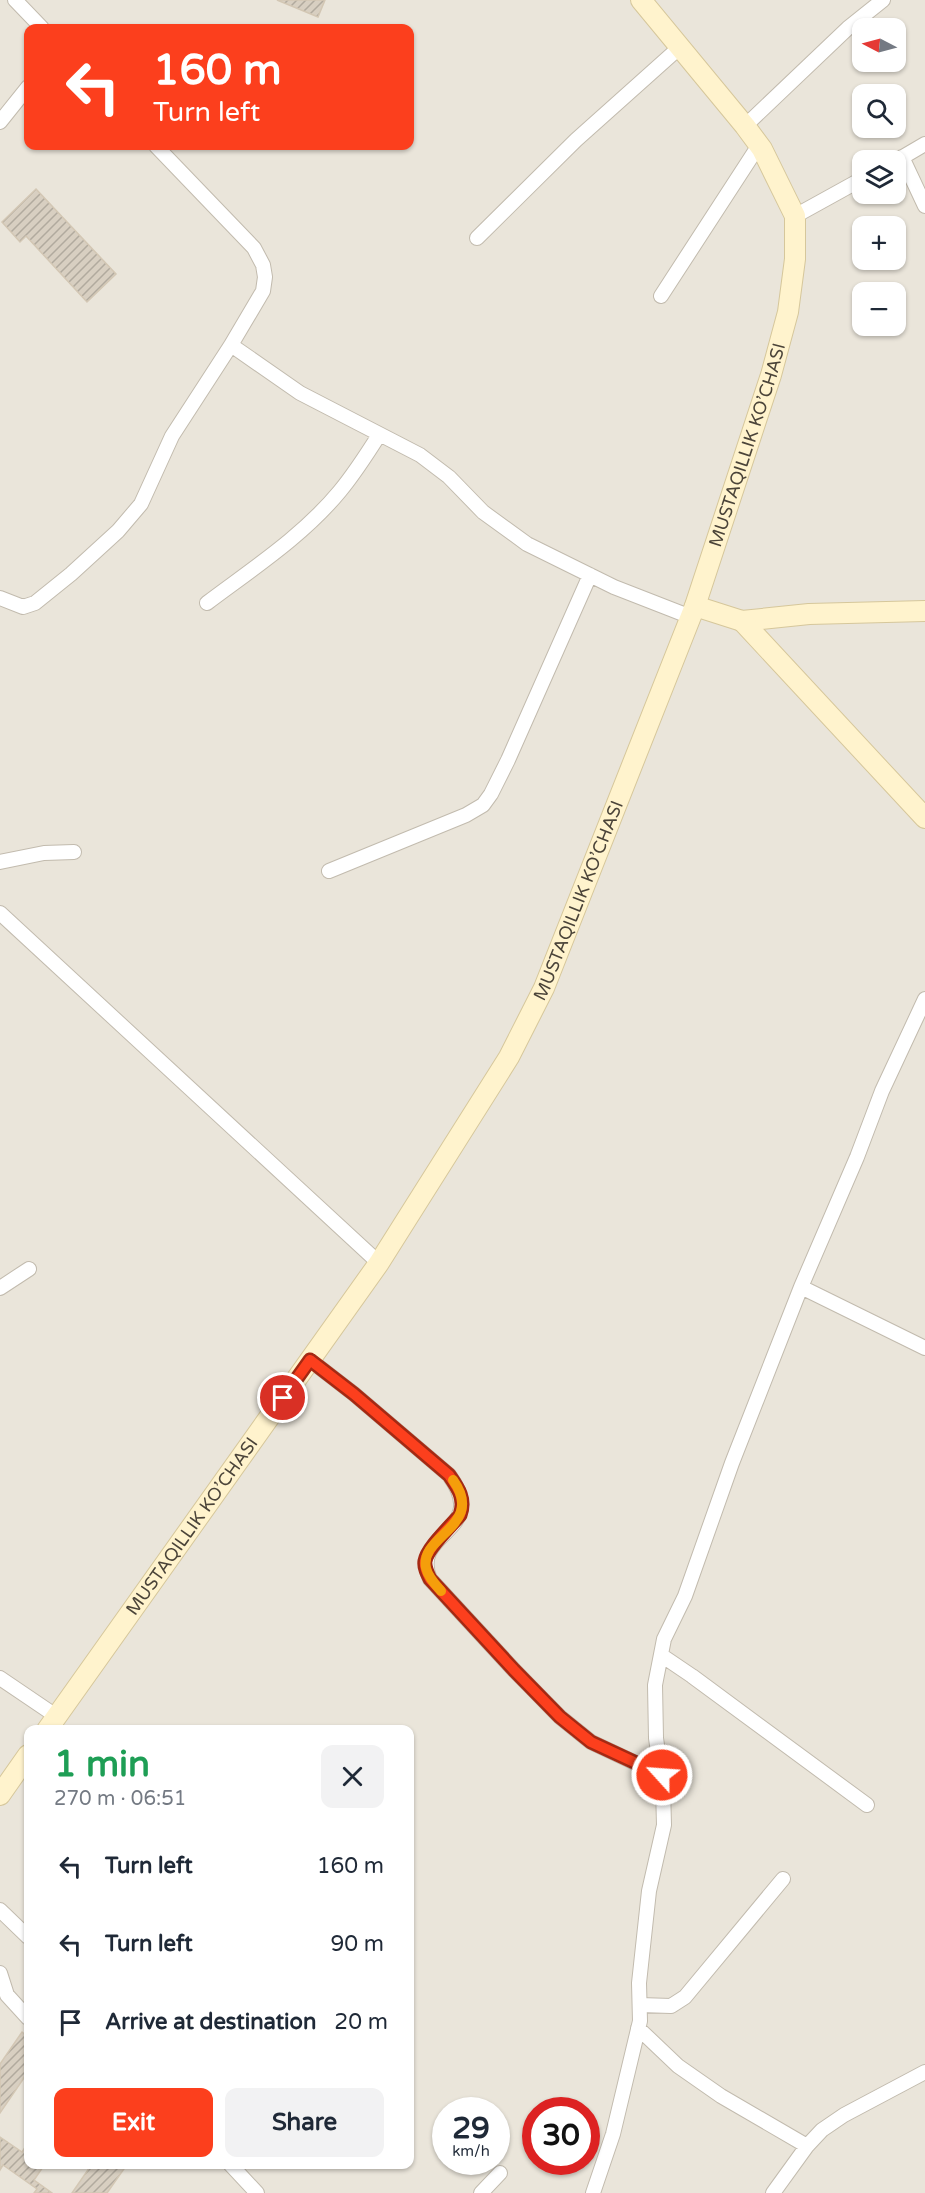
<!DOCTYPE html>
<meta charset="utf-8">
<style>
:root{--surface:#fff;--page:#f2f2f3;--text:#1f2937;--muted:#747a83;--accent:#fc3f1d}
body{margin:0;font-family:"Varela Round",sans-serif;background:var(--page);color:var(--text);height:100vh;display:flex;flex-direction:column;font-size:22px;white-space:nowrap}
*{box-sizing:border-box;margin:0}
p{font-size:20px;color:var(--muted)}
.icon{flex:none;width:33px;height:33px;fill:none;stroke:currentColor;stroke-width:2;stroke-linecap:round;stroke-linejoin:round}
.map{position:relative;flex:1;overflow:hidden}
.details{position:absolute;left:24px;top:1725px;width:390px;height:444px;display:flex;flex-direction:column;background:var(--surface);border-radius:12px;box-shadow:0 2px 4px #0004}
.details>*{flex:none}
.banner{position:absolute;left:24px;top:24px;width:390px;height:126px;border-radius:12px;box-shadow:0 2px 4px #0004;background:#fc3f1d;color:#fff;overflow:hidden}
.needle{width:39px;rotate:276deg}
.buttons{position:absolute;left:852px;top:18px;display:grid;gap:12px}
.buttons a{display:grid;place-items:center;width:54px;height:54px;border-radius:12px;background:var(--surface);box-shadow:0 2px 4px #0004;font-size:30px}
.speed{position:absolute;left:432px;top:2097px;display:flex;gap:12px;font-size:30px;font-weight:700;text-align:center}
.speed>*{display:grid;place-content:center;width:78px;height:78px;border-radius:50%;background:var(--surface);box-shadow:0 2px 4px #0004;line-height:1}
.speed small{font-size:15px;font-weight:400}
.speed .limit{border:9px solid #d22;background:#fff;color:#111}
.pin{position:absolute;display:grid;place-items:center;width:51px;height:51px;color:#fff;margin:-26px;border:3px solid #fff;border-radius:50%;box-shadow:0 2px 6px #0007}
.me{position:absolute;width:66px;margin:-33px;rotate:296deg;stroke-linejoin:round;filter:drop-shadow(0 0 4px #0008)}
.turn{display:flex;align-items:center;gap:21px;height:126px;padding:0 30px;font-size:27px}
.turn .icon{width:78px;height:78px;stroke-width:2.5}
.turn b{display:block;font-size:42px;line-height:51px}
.round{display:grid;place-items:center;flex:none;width:63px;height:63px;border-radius:12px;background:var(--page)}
.overview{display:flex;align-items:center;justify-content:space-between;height:102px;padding:0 30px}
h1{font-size:36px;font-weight:800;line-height:45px;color:#1e9e55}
.cta{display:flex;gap:12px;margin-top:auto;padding:12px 30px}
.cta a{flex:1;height:69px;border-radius:12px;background:var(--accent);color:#fff;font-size:24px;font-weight:800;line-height:69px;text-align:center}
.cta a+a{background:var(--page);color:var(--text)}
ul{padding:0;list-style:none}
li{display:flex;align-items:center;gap:18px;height:78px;padding:0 30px}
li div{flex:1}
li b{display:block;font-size:22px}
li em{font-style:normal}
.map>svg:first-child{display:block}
.residential{fill:#eae5da;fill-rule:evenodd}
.building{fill:url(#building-hatch);stroke:#d3c7b4;stroke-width:1.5}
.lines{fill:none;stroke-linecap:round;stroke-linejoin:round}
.street-casing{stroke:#c2bbae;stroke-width:16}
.secondary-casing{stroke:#d6c79b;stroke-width:22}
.street{stroke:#fff;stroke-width:14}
.secondary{stroke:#fff3cd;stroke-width:20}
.route-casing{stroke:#a42913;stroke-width:15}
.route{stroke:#fc3f1d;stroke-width:10}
.slow{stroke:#f59e0b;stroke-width:10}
.labels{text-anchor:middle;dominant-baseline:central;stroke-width:4.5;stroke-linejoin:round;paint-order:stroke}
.street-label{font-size:18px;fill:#4b4439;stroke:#fff}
</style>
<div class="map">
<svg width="925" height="2193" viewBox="0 0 925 2193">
<defs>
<pattern id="building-hatch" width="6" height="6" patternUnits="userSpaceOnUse" patternTransform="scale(1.5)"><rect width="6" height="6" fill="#d8cfc1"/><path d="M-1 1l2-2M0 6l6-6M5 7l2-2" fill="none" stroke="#b1aa9e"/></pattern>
</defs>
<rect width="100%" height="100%" fill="#f6f3ec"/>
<path class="residential" d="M 0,0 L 925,0 L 925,2193 L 0,2193 ZM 28,28 L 410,28 L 410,146 L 28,146 ZM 862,28 L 896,28 L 896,62 L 862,62 ZM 862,94 L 896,94 L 896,128 L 862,128 ZM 862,160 L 896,160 L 896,194 L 862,194 ZM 862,226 L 896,226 L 896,260 L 862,260 ZM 862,292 L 896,292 L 896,326 L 862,326 ZM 28,1730 L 410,1730 L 410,2164 L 28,2164 ZM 446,2110 L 496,2110 L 496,2162 L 446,2162 ZM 536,2110 L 586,2110 L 586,2162 L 536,2162 Z"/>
<path class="building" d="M 277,0 L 325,0 L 318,17 Z
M 36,189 L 116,274 L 87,302 L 26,236 L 20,242 L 2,222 Z
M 22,2032 L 28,2037 L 28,2072 L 0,2113 L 0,2064 Z
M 0,2137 L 22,2152 L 28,2143 L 28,2164 L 45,2164 L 34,2180 L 52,2193 L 34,2193 L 37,2189 L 3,2165 L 0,2170 Z
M 92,2164 L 123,2164 L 126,2166 L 107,2193 L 72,2193 Z"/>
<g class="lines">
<g class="street-casing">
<path id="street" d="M 15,0 L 42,28
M 0,122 L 28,87
M 745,126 L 848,28 L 883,0
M 902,157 L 925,206
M 896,161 L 925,144
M 795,216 L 862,179
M 477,238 L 576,140 L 680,47
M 661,296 L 759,145
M 231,345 L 300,393 L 420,455 L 449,477 L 483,512 L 527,544 L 614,587 L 691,617
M 0,598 L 23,607 L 35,603 L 71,574 L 118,531 L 141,504 L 172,436 L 231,345 L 263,291 L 265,277 L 263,265 L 254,248 L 156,146
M 207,603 C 252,569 303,536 340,491 C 354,474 367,454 379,435
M 0,862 L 44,853 L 74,852
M 329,871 L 466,815 L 483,805 L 491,794 L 508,760 L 590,575
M 0,913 L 379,1263
M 801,1287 L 925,1348
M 0,1288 L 29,1269
M 310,1360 L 354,1394 L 449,1475 C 491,1533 409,1531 430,1579 L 514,1670 L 560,1717 L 591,1742 L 661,1775
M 661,1655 L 692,1676 L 867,1805
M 0,1678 L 56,1716
M 0,1910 L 28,1937
M 0,1973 L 7,1995 L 28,2018
M 640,2005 L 671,2006 L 685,1997 L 783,1879
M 638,2028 L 678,2066 L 721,2096 L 807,2146
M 230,2164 L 257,2193
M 481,2193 L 500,2173
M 593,2193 L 613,2134 L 640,2021 L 639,1983 L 649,1891 L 664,1825 L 663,1788 L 656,1738 L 655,1685 L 664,1639 L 685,1596 L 732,1463 L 801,1287 L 857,1157 L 882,1091 L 925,999
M 773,2193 L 807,2146 L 822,2130 L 844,2115 L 925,2072"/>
</g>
<g class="secondary-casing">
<g id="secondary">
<path d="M 695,606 L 742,621 L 809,614 L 925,611"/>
<path d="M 742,621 L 925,818"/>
<path id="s1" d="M 47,1730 L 379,1263 L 509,1057 L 544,988 L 695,606 L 771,375 L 788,312 L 795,259 L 795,216 L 762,149 L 745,126 L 641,0"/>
<path d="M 0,1795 L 28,1755"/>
</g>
</g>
<use href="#street" class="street"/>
<use href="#secondary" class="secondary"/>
</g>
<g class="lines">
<g class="route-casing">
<path id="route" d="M 283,1398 L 310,1360 L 354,1394 L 449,1475 C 458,1488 466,1499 460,1515 C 451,1526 427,1548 425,1561 C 424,1567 427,1573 430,1579 L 514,1670 L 560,1717 L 591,1742 L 662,1775"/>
</g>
<use href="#route" class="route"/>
<path class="slow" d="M 441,1591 C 435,1584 428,1577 426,1568 C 419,1535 486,1526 453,1480"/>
</g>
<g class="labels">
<g class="street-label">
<text stroke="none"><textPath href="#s1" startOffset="1474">MUSTAQILLIK KO’CHASI</textPath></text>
<text stroke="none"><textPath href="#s1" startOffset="988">MUSTAQILLIK KO’CHASI</textPath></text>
<text stroke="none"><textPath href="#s1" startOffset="250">MUSTAQILLIK KO’CHASI</textPath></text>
</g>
</g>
</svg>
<div class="buttons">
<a><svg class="needle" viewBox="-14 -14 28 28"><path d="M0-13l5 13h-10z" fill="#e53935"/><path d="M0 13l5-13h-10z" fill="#747a83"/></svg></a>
<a><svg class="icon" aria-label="search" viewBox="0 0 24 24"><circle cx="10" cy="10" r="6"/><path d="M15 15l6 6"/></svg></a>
<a><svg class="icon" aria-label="layers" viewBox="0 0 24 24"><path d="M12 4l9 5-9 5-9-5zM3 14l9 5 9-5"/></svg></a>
<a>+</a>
<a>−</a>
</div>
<div class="speed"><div>29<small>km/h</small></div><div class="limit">30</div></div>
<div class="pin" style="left:283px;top:1398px;background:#d93025"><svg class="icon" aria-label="arrive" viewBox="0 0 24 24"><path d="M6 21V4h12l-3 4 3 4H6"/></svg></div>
<svg class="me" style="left:662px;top:1775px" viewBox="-20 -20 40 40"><circle r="17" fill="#fc3f1d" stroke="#fff" stroke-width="3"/><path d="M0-11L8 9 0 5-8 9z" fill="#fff"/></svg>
<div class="banner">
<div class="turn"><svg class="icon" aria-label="left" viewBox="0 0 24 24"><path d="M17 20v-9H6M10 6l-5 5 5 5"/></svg><div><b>160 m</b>Turn left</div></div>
</div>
<section class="details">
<div class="overview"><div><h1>1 min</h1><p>270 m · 06:51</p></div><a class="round"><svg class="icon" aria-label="close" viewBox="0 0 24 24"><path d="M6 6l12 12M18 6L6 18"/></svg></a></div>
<ul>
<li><svg class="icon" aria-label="left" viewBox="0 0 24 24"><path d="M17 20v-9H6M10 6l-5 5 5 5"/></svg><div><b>Turn left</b></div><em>160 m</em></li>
<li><svg class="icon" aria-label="left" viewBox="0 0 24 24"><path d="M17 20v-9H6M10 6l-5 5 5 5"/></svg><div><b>Turn left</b></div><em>90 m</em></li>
<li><svg class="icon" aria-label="arrive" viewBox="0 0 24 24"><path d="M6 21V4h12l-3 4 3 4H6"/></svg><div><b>Arrive at destination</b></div><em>20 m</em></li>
</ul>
<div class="cta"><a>Exit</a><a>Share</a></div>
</section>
</div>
